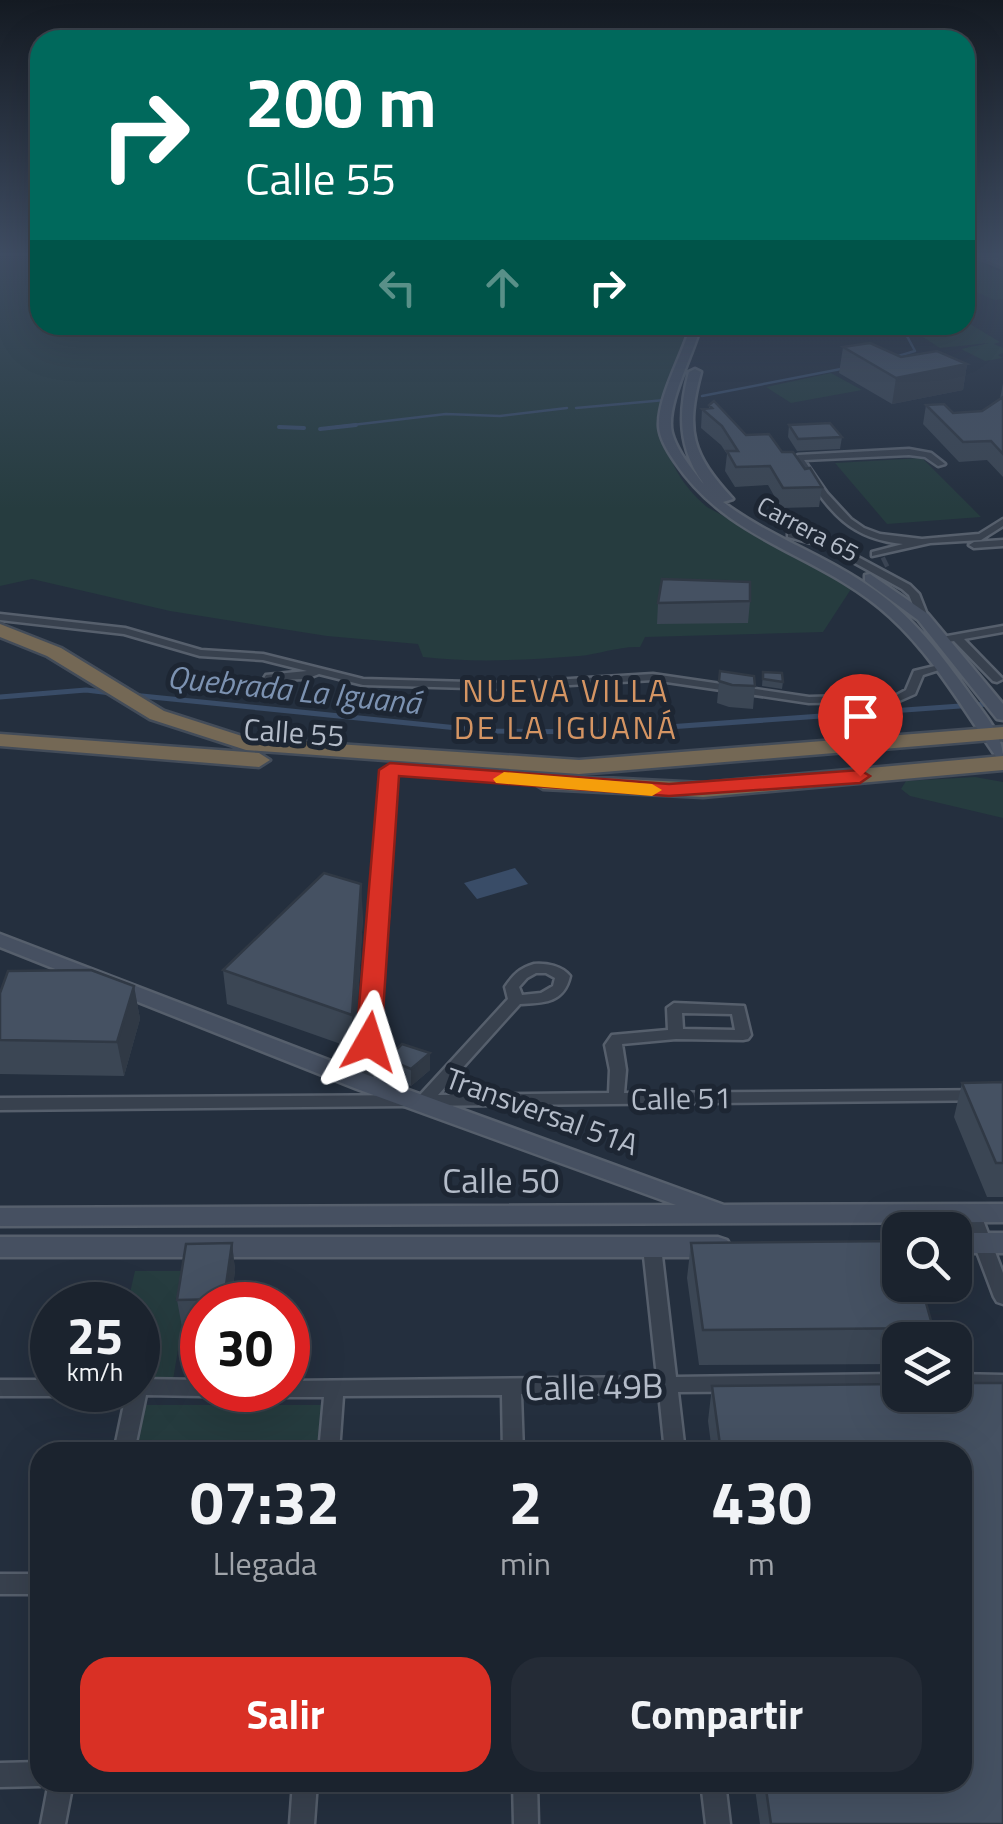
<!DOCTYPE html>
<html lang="es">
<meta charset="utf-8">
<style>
:root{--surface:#1b232e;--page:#242b36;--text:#f1f3f6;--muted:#a0a4aa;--line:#39404a;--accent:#d93025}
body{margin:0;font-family:"Titillium Web",sans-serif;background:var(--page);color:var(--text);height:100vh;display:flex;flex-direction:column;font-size:38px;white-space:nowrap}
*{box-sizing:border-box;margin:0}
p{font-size:32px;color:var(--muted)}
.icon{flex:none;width:55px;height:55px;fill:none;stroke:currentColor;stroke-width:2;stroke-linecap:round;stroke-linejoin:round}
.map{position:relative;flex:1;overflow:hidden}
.details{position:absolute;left:30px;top:1442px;width:942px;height:350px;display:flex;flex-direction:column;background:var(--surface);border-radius:30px;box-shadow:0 10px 40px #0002,0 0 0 2px var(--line)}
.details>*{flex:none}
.hud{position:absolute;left:30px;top:30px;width:945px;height:305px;border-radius:30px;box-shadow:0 10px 40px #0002,0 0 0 2px var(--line);background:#00695c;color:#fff;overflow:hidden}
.fabs{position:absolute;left:882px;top:1212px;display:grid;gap:20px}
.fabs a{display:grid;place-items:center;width:90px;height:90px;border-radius:20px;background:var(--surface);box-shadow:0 10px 40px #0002,0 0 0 2px var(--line);font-size:50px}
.speed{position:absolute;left:30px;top:1282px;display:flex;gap:20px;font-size:50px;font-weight:700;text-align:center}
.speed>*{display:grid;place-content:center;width:130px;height:130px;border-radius:50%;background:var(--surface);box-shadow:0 10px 40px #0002,0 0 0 2px var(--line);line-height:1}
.speed small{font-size:25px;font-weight:400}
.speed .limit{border:15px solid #d22;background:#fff;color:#111}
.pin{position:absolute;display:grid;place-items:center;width:85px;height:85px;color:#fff;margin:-102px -42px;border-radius:50% 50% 50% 0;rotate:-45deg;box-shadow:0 0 10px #0007}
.pin .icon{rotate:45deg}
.me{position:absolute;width:110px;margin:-55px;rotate:6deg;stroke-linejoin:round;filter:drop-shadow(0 0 8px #0008)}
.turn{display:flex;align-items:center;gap:35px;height:210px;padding:0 50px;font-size:45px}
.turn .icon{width:130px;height:130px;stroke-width:2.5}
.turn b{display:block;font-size:70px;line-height:85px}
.lanes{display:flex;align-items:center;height:95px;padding:0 50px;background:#0003;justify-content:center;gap:50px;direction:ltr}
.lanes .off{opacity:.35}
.eta{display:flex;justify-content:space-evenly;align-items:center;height:170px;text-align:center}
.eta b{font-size:60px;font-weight:700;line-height:70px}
.button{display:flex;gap:20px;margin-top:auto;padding:20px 50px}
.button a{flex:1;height:115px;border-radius:30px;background:var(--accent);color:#fff;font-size:40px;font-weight:700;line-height:115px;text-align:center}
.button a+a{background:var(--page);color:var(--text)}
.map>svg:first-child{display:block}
.green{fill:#263c3f}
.water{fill:#394c67}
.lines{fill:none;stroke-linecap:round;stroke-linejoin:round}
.stream-far2{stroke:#394c67;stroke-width:2.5}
.stream-far1{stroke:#394c67;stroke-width:4}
.stream{stroke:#394c67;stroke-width:5}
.street-tunnel{stroke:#3a4453;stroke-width:10;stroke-dasharray:10 5;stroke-linecap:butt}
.street-casing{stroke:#565f6c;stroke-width:5}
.secondary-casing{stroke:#565f6c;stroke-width:5}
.primary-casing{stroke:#414a57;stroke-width:6}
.highway-casing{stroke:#434c59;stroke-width:5}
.street{fill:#38414e;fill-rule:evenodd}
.secondary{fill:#465061;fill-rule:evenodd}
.primary{fill:#56606e;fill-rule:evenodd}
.highway{fill:#746855;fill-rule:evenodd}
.wall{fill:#3b4654}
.shaded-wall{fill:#303945}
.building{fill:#455162;stroke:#303945;stroke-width:2.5}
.route{fill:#d93025;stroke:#8d1f18;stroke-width:2.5}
.slow{fill:#f59e0b}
.labels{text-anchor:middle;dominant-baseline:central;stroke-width:10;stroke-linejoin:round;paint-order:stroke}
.far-street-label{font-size:25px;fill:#b4bcc9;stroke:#1d2633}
.street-label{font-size:30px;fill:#b4bcc9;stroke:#1d2633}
.water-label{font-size:32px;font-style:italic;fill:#7c92b1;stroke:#1d2633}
.neighbourhood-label{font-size:32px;letter-spacing:2.5px;fill:#d59563;stroke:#1d2633}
.near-street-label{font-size:35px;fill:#b4bcc9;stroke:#1d2633}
</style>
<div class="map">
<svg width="1003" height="1824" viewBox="0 0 1003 1824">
<rect width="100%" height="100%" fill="#242f3e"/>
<path class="green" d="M 0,254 L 40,254 L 40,325 L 687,325 C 687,343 678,362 672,379 C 656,430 665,471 707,507 L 853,586 L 823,632 L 645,637 L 640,647 C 619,646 600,654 579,656 C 528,660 474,663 423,657 L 418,644 L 327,636 L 170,611 L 32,579 L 0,586 Z
M 965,257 L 988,262 L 984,264 L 1003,273 L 1003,299 L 994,300 L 965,287 Z
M 965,321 L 1000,342 L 994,344 L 1003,348 L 1003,353 L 998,355 L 1003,358 L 985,361 L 961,349 L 989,343 L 940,348 L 904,325 L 965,325 Z
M 831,373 L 862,390 L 791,403 L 766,387 Z
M 922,458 L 981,517 L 887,524 L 835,463 Z
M 975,777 L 1003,782 L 1003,818 L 910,796 L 901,789 L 906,781 Z
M 135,1271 L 191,1271 L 173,1380 L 138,1380 L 138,1305 L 127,1305 Z
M 143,1405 L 325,1405 L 320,1452 L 134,1452 Z"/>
<path class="water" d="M 515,868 L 528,884 L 477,899 L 464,883 Z"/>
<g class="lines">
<path class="stream-far2" d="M 895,357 L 915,351 L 901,325
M 702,396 L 846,368
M 576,408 L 665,400
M 279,427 L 283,427
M 335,427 L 446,414 L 500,416 L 567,408"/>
<path class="stream-far1" d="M 279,427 L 304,428
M 320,429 L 356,425"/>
<path class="stream" d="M 132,695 L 487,731 L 599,732 L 988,704
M 0,697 L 86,690 L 111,693"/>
<path class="street-tunnel" d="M 883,563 L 887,561"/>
<g class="street-casing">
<path id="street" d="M 909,449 L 931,453 L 945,464 L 938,466 L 925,457 L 909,455 L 804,460 L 827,493 L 851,519 L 864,528 L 880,534 L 922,539 L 979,534 L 1003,519 L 1003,526 L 981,540 L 930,543 L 872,556 L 872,552 L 903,544 C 842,538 826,504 794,458 L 798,455 Z
M 791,532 L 830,542 L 910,585 L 919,594 L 928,617 L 923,620 L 919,619 L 909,595 L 902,589 L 824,546 L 788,537 L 788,533 Z
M 1003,540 L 1003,546 L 974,548 L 969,545 L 974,542 Z
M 0,614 L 125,628 L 201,650 L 263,654 L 363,679 L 505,683 L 653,674 L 809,697 L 897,695 L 906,690 L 914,671 L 939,665 L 945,668 L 923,675 L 915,694 L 899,701 L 809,703 L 653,680 L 505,689 L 363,685 L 319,674 L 306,679 L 274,680 L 267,691 L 263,692 L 257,689 L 266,675 L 307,671 L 263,660 L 200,656 L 124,634 L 0,620 Z
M 1003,626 L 1003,632 L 964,639 L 1001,677 L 1003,679 L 997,682 L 993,681 L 954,641 L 942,643 L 937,640 L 942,637 Z
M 390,766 L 396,770 L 388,915 L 373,1083 L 371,1087 L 359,1087 L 357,1083 L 374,915 L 384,770 Z
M 534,964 C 547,963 562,966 570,976 C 564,1003 544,1003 520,1004 L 438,1095 L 609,1093 L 610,1070 L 605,1045 L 612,1035 L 668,1030 L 667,1008 L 674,1003 L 744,1006 L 751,1035 L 748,1039 L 743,1040 L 676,1039 L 622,1044 L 626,1070 L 624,1093 L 1003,1090 L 1003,1100 L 0,1110 L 0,1098 L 420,1095 L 508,999 L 505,987 C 513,975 520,968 534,964 ZM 536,973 L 546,973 L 555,978 L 553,986 L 541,993 L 522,995 L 519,987 L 527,978 ZM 682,1013 L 732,1014 L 735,1030 L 683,1029 Z
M 971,1206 L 977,1207 L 980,1212 L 1003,1273 L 1003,1304 L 997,1302 L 994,1297 L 962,1212 L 965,1207 Z
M 652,1240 L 658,1242 L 661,1247 L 676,1377 L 900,1374 L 900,1390 L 678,1392 L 685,1452 L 665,1452 L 659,1393 L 521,1394 L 523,1452 L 503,1452 L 502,1395 L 343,1396 L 339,1452 L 319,1452 L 324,1397 L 288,1397 L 281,1395 L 279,1390 L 288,1390 L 288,1381 L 657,1377 L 643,1247 L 646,1242 Z
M 955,1374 L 1003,1375 L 1003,1391 L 955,1390 Z
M 138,1379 L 202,1380 L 202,1390 L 211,1390 L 209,1394 L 202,1396 L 146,1395 L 134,1452 L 114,1452 L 127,1390 L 138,1390 Z
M 0,1380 L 52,1380 L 52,1390 L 61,1390 L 59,1394 L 52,1396 L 0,1396 Z
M 0,1574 L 40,1574 L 40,1594 L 0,1594 Z
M 40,1762 L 40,1782 L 48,1782 L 40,1786 L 0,1787 L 0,1763 Z
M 49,1782 L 73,1782 L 65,1824 L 41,1824 Z
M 293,1782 L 317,1782 L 314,1824 L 290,1824 Z
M 513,1782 L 537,1782 L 538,1824 L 514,1824 Z
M 701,1782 L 725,1782 L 730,1824 L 706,1824 Z"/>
</g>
<g class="secondary-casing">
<path id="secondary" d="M 691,325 L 701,325 C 694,354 665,405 672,433 C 677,451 690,466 701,481 L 704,484 C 678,449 678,413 689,372 L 695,369 L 701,372 C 685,432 692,454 733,499 L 723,502 C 771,538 828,556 876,591 C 914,618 942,656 969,693 C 984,714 1003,733 1003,759 L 997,758 C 964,710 933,656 890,617 C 821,553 731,545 675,462 C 668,452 660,439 659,427 C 657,398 683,354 691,325 Z
M 870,574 L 928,614 L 1003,704 L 1003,720 L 997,719 L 918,620 L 865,581 L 865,575 Z
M 0,934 L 373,1077 L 724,1205 L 1003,1204 L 1003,1222 L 0,1226 L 0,1208 L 676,1205 L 357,1089 L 0,947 Z
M 955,1233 L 1003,1233 L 1003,1253 L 955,1253 Z
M 0,1237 L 718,1237 L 727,1240 L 731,1247 L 727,1254 L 718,1257 L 0,1257 Z"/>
</g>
<g class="primary-casing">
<path id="primary" d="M 970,254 L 984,254 L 1003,260 L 1003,267 Z"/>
</g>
<g class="highway-casing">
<path id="highway" d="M 0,624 L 61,648 L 164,711 L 248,738 L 579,760 L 1003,727 L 1003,739 L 579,774 L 246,750 L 150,719 L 47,656 L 0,637 Z
M 0,734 L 259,753 L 270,760 L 259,767 L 0,746 Z
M 1003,756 L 1003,770 L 703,797 L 543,789 L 532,782 L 543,775 L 703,783 Z"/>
</g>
<use href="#street" class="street"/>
<use href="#secondary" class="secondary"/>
<use href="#primary" class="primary"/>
<use href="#highway" class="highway"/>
</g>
<path class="wall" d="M 843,347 L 901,357 L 967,364 L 963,390 L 892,404 L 839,373 Z
M 1003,383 L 1003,477 L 987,460 L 959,462 L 923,424 L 926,405 L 953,413 L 982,411 L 1000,399 Z
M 709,405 L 746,435 L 782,452 L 805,469 L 822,487 L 819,507 L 781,508 L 768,485 L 735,487 L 725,471 L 727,454 L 721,445 L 701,428 L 702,409 L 709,409 Z
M 789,425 L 842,437 L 840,449 L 797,451 L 788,437 Z
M 750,601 L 748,623 L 657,624 L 658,603 Z
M 720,671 L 755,686 L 753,709 L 729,707 L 717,703 Z
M 763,672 L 783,682 L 782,689 L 762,686 Z
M 363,916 L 355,1049 L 227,1004 L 223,970 Z
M 134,986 L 140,1019 L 124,1076 L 0,1074 L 0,993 Z
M 430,1053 L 430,1070 L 411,1086 L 388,1076 L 387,1059 Z
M 1003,1082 L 1003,1197 L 987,1197 L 954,1117 L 962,1083 Z
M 232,1243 L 235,1270 L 231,1305 L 202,1305 L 202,1326 L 182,1327 L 177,1300 Z
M 691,1243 L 933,1328 L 930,1340 L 900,1340 L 900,1364 L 699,1365 L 687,1278 Z
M 955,1383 L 1003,1383 L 1003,1824 L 760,1824 L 754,1782 L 962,1782 L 962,1452 L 712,1452 L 708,1421 L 712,1386 L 900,1384 L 900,1395 L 955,1395 Z"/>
<path class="shaded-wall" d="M 967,364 L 963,390 L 892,404 L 896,378 Z
M 361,884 L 363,916 L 355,1049 L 352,1015 Z
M 134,986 L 140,1019 L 124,1076 L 117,1042 Z
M 430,1053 L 430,1070 L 411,1086 L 411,1069 Z
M 232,1243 L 235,1270 L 231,1305 L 224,1305 L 224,1299 Z"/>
<path class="building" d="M 870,343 L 901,357 L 937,351 L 967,364 L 896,378 L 843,347 Z
M 1003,397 L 1003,454 L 991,441 L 963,442 L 926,405 L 944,404 L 953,413 L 982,411 Z
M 714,401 L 746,435 L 769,434 L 782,452 L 793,452 L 805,469 L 810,468 L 822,487 L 783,488 L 770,466 L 736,467 L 727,451 L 738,451 L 722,426 L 702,409 L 712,408 L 709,405 Z
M 830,423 L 842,437 L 798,439 L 789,425 Z
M 662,579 L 750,582 L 750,601 L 658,603 Z
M 720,671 L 754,676 L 755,686 L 732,685 L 719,681 Z
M 763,672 L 782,673 L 783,682 L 763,679 Z
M 324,873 L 361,884 L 352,1015 L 223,970 Z
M 91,970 L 134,986 L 117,1042 L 0,1040 L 0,993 L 8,971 Z
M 402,1044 L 430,1053 L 411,1069 L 387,1059 Z
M 1003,1082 L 1003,1163 L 996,1163 L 962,1083 Z
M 900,1241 L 900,1285 L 921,1285 L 933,1328 L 703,1330 L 691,1243 Z
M 232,1243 L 224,1299 L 177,1300 L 186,1244 Z
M 955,1383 L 1003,1383 L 1003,1824 L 771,1824 L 765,1782 L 962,1782 L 962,1452 L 721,1452 L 712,1386 L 900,1384 L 900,1395 L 955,1395 Z"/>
<linearGradient id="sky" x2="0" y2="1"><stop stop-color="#141a22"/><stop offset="0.5" stop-color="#3f4d63"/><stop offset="1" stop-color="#3f4d63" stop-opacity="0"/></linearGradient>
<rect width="1003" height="509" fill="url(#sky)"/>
<path class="route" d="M 390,763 L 669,784 L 860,770 L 870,776 L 860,783 L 669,796 L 399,776 L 381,1042 L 369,1051 L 356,1042 L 379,770 Z"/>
<path class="slow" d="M 504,772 L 652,784 L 662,790 L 652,796 L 496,783 L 493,779 Z"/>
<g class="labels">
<g class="far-street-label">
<text transform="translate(808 529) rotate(28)">Carrera 65</text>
</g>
<g class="street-label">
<text transform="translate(294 732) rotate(4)">Calle 55</text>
<text transform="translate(681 1098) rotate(-1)">Calle 51</text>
<text transform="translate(542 1111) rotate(20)">Transversal 51A</text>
</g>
<g class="water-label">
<text transform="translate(294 689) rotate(6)">Quebrada La Iguaná</text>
</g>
<g class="neighbourhood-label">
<text x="566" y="690">NUEVA VILLA<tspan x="566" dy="37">DE LA IGUANÁ</tspan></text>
</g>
<g class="near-street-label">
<text x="501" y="1180">Calle 50</text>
<text transform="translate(594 1386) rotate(-1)">Calle 49B</text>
</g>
</g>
</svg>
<div class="fabs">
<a><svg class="icon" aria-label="search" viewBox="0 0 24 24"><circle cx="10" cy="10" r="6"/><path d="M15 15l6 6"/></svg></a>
<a><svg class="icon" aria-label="layers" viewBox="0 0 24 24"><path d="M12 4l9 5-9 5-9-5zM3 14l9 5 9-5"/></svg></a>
</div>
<div class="speed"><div>25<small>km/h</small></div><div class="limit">30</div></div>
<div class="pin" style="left:860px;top:776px;background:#d93025"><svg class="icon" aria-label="arrive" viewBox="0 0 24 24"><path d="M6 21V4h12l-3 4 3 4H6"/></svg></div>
<svg class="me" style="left:369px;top:1042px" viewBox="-20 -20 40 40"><path d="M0-17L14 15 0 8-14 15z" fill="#d93025" stroke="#fff" stroke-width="4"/></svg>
<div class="hud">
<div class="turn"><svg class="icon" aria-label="right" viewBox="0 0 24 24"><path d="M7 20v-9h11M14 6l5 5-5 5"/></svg><div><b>200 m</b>Calle 55</div></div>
<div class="lanes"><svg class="icon off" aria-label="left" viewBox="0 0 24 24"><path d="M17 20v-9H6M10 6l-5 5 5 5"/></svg><svg class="icon off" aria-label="ahead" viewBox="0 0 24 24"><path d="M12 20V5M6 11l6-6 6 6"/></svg><svg class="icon" aria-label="right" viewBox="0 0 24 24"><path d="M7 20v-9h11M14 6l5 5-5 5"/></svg></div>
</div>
<section class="details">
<div class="eta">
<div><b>07:32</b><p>Llegada</p></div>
<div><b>2</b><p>min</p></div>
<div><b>430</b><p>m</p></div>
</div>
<div class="button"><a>Salir</a><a>Compartir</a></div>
</section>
</div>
